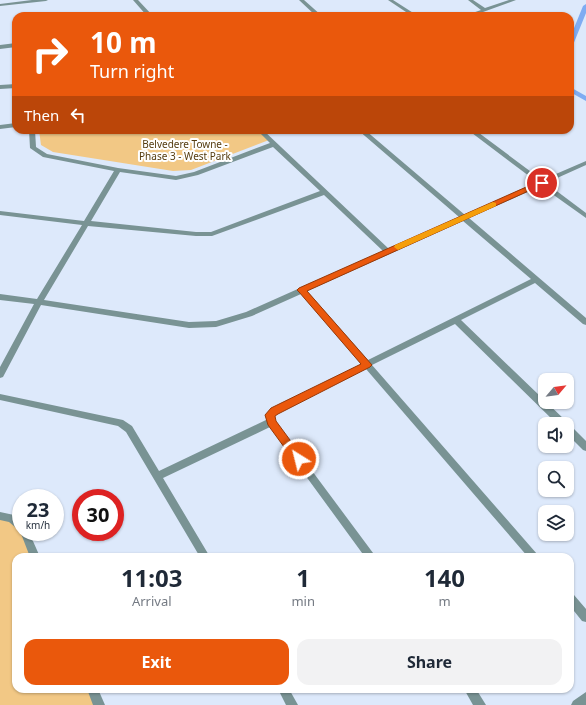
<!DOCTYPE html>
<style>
:root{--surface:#fff;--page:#f2f2f3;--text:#1f2937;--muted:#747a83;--accent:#ea580c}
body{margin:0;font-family:"Noto Sans",sans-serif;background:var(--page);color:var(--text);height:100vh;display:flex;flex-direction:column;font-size:15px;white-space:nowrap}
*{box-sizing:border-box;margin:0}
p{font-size:13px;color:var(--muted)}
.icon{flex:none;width:22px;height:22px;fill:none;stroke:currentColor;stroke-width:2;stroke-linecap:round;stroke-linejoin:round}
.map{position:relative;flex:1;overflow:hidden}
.side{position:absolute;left:12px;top:553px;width:562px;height:140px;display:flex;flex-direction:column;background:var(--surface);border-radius:12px;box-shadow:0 1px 3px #0004}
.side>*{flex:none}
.hud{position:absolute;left:12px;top:12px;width:562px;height:122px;border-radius:12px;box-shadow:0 1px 3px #0004;background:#ea580c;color:#fff;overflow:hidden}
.needle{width:26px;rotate:61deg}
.fabs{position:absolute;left:538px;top:373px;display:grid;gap:8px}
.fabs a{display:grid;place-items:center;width:36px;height:36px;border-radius:8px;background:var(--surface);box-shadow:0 1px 3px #0004;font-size:20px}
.speed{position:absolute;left:12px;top:489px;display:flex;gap:8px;font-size:20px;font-weight:700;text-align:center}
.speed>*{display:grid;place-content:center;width:52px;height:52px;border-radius:50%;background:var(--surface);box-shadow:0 1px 3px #0004;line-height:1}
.speed small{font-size:10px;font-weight:400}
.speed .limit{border:6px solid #d22;background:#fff;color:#111}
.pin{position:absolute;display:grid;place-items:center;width:34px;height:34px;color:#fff;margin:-17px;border:2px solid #fff;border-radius:50%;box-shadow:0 1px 4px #0007}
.me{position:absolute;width:44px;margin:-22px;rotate:324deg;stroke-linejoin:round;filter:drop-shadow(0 0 3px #0008)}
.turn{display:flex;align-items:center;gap:14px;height:84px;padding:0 12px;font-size:18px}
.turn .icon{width:52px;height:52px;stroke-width:2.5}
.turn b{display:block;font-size:28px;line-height:34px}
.then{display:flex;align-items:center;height:38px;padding:0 12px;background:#0003;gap:8px;font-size:15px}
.eta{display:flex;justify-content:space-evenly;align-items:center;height:68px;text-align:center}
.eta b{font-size:24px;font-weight:700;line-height:28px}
.primary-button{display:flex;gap:8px;margin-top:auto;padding:8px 12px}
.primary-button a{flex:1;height:46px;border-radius:12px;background:var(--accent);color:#fff;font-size:16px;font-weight:700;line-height:46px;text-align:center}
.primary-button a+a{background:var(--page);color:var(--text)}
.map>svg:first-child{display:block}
.green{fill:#f2c885}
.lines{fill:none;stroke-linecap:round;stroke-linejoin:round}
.stream{fill:#7facf2;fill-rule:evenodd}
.minor{fill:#799394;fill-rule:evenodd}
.route{fill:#ea580c;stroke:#983908}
.slow{fill:#f59e0b}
.labels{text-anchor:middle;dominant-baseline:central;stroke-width:4;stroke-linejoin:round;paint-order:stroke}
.far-park-label{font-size:10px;fill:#553c0f;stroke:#fff}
</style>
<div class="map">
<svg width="586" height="705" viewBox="0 0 586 705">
<rect width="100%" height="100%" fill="#dde9fb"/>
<path class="green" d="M 39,130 L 260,130 L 269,140 L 191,170 L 173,171 L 53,152 L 41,145 Z
M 0,516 L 11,518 L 21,532 L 35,557 L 16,557 L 16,689 L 92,689 L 99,705 L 0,705 Z"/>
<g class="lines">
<path class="stream" d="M 586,4 L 586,13 L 573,45 L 570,47 L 570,38 L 583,6 Z
M 570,87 L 586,96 L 586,101 L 570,92 Z"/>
<path class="minor" d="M 32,0 L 48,0 L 46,1 L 0,6 L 0,4 Z
M 133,0 L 138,0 L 153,16 L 147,16 Z
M 299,0 L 304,0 L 322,16 L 316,16 Z
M 388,0 L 393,0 L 418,16 L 412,16 Z
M 468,0 L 473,0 L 485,8 L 509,0 L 516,0 L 472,16 L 464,16 L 481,10 Z
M 16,43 L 16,47 L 0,49 L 0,45 Z
M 16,84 L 16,88 L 0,89 L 0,85 Z
M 16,123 L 16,127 L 0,129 L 0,125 Z
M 29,130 L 35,130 L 36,147 L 47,154 L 118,168 L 176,176 L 194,172 L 270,143 L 257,130 L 263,130 L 389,249 L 459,217 L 358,130 L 365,130 L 465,215 L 537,182 L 468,130 L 475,130 L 542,180 L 586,161 L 586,165 L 546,183 L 586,213 L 586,218 L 541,186 L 469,218 L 586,318 L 586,325 L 583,324 L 535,283 L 461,320 L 566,421 L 567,424 L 570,425 L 586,441 L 586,451 L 583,450 L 567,434 L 567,424 L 557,424 L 455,324 L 372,365 L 537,554 L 539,557 L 528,557 L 366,369 L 277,413 L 274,416 L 275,421 L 376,557 L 365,557 L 270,427 L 163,478 L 210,557 L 200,557 L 126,432 L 118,426 L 0,400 L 0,394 L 123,420 L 132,426 L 159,471 L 266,420 L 266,415 L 271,409 L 361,364 L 301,294 L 252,316 L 216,327 L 189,328 L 41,305 L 3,377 L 0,378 L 0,367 L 34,304 L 0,300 L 0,294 L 37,299 L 82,225 L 0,215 L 0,211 L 84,221 L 114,171 L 43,157 L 30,148 ZM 273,147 L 320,191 L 211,232 L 196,232 L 91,221 L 120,172 L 176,180 L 198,175 ZM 324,195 L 383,251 L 246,312 L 216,321 L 189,322 L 44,300 L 88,226 L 196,236 L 212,236 ZM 463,221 L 531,279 L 368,360 L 307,291 Z
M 0,512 L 14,515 L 21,521 L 21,532 L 29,532 L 40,557 L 30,557 L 20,531 L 9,522 L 0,520 Z
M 570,593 L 574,595 L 586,609 L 586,622 L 582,621 L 570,606 Z
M 87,689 L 98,689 L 105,705 L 93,705 Z
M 278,689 L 289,689 L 298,705 L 286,705 Z
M 464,689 L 476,689 L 486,705 L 473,705 Z
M 586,692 L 586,705 L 571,705 L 573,701 Z"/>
</g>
<path class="route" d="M 542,180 L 544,181 L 544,184 L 307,291 L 372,365 L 370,367 L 278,414 L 275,416 L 276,421 L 304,459 L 302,462 L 299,463 L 295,462 L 268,425 L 265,415 L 271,408 L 361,364 L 299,292 L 297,290 L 299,288 Z"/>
<path class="slow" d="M 493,202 L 496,203 L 496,206 L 400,249 L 398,250 L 394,247 L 395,245 Z"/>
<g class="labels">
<g class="far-park-label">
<text x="185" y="144">Belvedere Towne -<tspan x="185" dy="12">Phase 3 - West Park</tspan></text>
</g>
</g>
</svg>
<div class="fabs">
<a><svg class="needle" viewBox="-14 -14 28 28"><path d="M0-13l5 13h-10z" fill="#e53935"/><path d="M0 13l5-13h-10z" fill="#747a83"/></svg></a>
<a><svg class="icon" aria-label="sound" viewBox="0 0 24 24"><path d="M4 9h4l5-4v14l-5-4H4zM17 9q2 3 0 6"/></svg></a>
<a><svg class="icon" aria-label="search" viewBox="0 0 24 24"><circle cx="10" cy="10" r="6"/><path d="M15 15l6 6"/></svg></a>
<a><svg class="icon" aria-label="layers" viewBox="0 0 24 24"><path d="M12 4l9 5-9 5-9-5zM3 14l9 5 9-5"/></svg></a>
</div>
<div class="speed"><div>23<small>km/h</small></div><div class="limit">30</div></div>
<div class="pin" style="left:542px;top:183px;background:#d93025"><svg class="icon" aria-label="arrive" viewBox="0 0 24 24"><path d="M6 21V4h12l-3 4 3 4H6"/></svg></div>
<svg class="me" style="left:299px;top:459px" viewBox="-20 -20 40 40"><circle r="17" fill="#ea580c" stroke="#fff" stroke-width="3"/><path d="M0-11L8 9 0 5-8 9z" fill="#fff"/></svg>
<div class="hud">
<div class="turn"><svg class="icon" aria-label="right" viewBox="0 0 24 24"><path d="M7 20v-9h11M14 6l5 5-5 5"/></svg><div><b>10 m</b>Turn right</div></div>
<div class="then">Then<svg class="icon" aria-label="left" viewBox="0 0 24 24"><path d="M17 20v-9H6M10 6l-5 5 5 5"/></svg></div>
</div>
<section class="side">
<div class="eta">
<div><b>11:03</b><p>Arrival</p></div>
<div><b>1</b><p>min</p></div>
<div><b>140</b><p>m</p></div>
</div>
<div class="primary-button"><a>Exit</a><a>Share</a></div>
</section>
</div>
